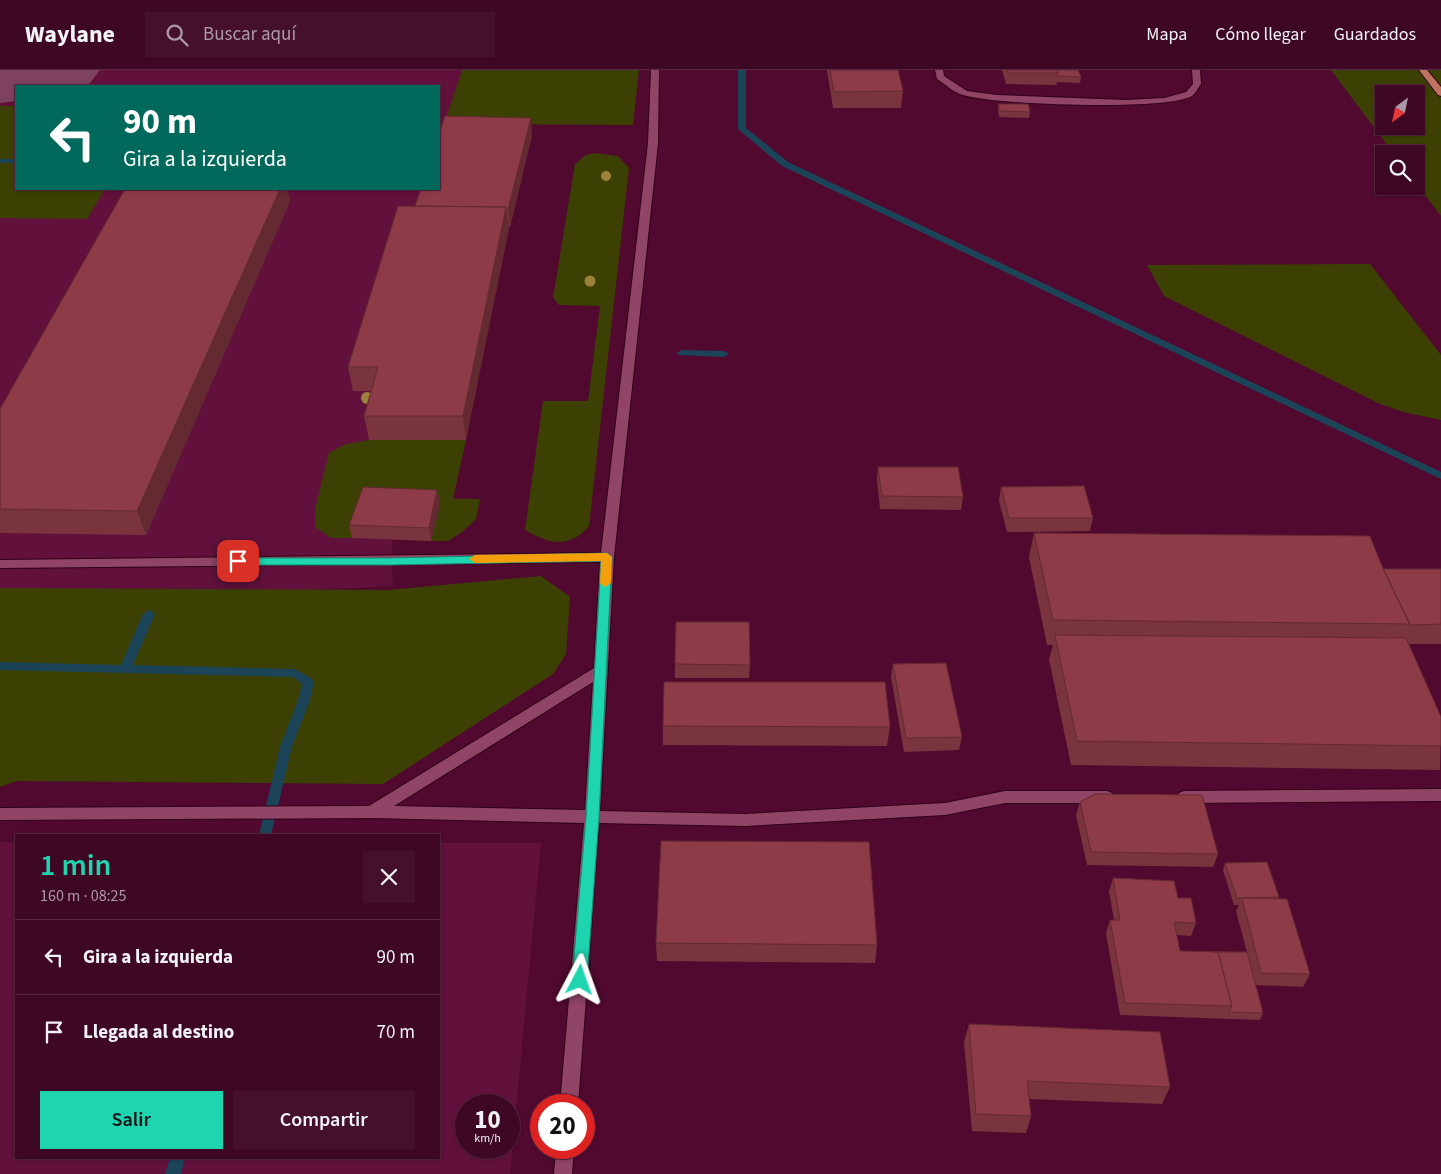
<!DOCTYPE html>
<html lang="es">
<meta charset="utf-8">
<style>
:root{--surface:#3e0724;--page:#45102c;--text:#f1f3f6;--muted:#ad99a6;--line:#572841;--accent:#1ed5b0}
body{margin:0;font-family:"Source Sans 3",sans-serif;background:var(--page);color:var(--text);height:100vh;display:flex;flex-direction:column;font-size:19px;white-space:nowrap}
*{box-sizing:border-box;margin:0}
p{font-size:16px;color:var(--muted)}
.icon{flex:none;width:28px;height:28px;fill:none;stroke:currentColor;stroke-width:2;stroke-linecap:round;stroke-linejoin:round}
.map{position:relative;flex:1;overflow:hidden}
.drawer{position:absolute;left:15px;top:764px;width:425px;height:325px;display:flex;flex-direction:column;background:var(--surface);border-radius:0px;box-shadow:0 1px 4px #0004,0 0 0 1px var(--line)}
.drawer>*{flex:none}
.banner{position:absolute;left:15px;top:15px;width:425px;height:105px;border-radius:0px;box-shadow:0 1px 4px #0004,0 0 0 1px var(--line);background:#00695c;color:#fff;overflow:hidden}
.needle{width:32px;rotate:213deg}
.tools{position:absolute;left:1375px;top:15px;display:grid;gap:10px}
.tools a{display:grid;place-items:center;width:50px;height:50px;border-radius:0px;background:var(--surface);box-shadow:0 1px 4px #0004,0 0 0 1px var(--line);font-size:25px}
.speed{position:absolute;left:455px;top:1024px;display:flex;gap:10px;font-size:25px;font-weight:700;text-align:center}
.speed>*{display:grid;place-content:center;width:65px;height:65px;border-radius:50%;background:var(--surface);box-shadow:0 1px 4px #0004,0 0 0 1px var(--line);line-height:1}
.speed small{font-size:12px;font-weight:400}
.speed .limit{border:8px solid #d22;background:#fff;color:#111}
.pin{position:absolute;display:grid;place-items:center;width:42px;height:42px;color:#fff;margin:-21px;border-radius:10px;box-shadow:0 2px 8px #0006}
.me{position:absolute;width:55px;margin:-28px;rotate:4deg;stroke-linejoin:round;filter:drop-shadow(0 0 4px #0008)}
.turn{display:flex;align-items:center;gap:18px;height:105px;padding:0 25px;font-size:22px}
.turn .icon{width:65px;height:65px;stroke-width:2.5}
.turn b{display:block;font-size:35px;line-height:42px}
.round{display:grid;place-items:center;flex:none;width:52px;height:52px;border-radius:0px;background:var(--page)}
.summary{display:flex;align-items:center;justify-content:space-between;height:85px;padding:0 25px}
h1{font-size:30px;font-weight:600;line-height:38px;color:var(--accent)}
.action{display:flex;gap:10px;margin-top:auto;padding:10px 25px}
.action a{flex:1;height:58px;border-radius:0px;background:var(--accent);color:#111;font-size:20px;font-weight:600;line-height:58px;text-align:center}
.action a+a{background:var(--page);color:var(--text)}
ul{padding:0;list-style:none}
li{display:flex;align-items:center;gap:15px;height:75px;padding:0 25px;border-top:1px solid var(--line)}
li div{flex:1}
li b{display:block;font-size:19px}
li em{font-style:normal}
header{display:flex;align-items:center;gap:30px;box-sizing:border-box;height:70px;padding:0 25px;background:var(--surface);border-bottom:1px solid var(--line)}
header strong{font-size:24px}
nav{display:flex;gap:28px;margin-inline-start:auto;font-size:18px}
.search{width:350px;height:45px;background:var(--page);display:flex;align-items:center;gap:12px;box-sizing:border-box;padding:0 18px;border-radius:0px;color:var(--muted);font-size:19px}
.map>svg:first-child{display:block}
.built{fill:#61113c;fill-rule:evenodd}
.green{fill:#3c4003;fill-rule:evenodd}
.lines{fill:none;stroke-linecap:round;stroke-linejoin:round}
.stream{fill:#1c4459;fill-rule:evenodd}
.taxiway{fill:#7e4160;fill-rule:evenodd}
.service-casing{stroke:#2f0017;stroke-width:2}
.primary-casing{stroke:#2f0017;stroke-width:2}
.service{fill:#904466;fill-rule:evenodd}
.primary{fill:#c07361;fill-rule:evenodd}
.tree{fill:#9c823d}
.wall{fill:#79343d}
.shaded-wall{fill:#632a32}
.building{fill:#8d3c47;stroke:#632a32}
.route{fill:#1ed5b0;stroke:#148a72}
.slow{fill:#f59e0b}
</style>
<header>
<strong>Waylane</strong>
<div class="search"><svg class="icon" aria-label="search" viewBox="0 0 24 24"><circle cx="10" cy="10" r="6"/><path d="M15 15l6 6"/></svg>Buscar aquí</div>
<nav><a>Mapa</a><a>Cómo llegar</a><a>Guardados</a></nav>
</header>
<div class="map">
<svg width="1441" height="1104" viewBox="0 0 1441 1104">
<rect width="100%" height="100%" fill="#520930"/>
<path class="built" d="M 0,0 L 462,0 L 439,72 L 439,16 L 16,16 L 16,119 L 424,119 L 411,159 L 509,159 L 466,370 L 453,428 L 480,429 L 476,449 L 462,462 L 448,471 L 393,470 L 391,491 L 393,516 L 86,531 L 0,524 Z
M 0,772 L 16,772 L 16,1088 L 439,1088 L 439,773 L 541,773 L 510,1104 L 0,1104 ZM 466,1035 L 509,1035 L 509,1078 L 466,1078 Z"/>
<path class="green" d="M 462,0 L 639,0 L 633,55 L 444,54 Z
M 1331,0 L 1441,0 L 1441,146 L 1416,113 L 1416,84 L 1394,84 ZM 1384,24 L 1416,24 L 1416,56 L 1384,56 Z
M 0,36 L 16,36 L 16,119 L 105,119 L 87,149 L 0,148 Z
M 595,83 L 618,86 L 629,98 L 589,456 C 570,479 548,474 525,460 L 543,331 L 588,331 L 600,236 L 559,235 L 553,228 L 575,94 L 586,85 Z
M 1370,194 L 1441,285 L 1441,350 L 1403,342 L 1380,334 L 1164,226 L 1147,195 Z
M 369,370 L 466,370 L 453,429 L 480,429 L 476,449 L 462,462 L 448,471 L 431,471 L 440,434 L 366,430 L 352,468 L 331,468 L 315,457 L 315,439 L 329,383 L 346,374 Z
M 541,506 L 570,527 L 566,584 L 553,604 L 383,714 L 17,711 L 0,717 L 0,518 L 388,520 Z"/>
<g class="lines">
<path class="stream" d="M 738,0 L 746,0 L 746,58 L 788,92 L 1441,402 L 1441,409 L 782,96 L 738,59 Z
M 0,89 L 16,89 L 16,93 L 0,93 Z
M 682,280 L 724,281 L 729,284 L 724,287 L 679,285 L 677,283 Z
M 149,540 L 155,544 L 133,595 L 295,599 L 312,609 L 314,612 L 310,630 L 292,677 L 271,765 L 259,765 L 280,677 L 298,630 L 302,614 L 293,607 L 0,600 L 0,592 L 121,595 L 143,544 Z
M 170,1088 L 185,1088 L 181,1104 L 165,1104 Z"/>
<path class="taxiway" d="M 0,0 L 100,0 L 90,13 L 82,16 L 16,16 L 16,31 L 0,33 Z"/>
<g class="service-casing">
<path id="service" d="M 651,0 L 659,0 L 658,73 L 614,487 L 600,741 L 745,744 L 945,733 L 1005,721 L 1107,721 L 1112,723 L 1115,727 L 1112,731 L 1107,733 L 1005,733 L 945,745 L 745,756 L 599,753 L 578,1035 L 560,1035 L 584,753 L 372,748 L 0,750 L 0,738 L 369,736 L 594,598 L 600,492 L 0,498 L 0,490 L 601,483 L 648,73 ZM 593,612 L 585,740 L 394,736 Z
M 935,0 L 943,0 L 944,6 L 967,21 L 997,25 L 1126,30 L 1164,28 L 1186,22 L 1193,14 L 1192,0 L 1200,0 L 1201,14 C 1199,17 1195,24 1192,26 C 1167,41 994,35 963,25 C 954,23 945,14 937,9 Z
M 1441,719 L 1441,731 L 1184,733 L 1179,731 L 1176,727 L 1179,723 L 1184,721 Z
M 556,1078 L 574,1078 L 572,1104 L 554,1104 Z"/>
</g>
<g class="primary-casing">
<path id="primary" d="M 1419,0 L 1427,0 L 1441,17 L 1441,26 L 1438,25 Z"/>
</g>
<use href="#service" class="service"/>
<use href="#primary" class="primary"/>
</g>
<g class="tree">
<circle cx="606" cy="106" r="5"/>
<circle cx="590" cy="211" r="5.5"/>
<circle cx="367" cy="328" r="6"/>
</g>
<path class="wall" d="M 827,0 L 898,0 L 903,21 L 901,38 L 833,38 Z
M 1002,0 L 1078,0 L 1081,7 L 1080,13 L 1057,12 L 1056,15 L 1006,14 Z
M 998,34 L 1030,42 L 1029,48 L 999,47 L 998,40 Z
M 532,65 L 510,157 L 508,157 L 466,370 L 369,370 L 364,346 L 371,321 L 353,321 L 348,297 Z
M 125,119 L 287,119 L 290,131 L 146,465 L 0,463 L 0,339 Z
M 878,397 L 963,427 L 961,440 L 880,439 L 877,410 Z
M 1001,417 L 1093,448 L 1090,461 L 1007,462 L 999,431 Z
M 440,433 L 431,471 L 352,468 L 349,455 Z
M 1034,463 L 1381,494 L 1383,499 L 1441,499 L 1441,574 L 1409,574 L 1441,647 L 1440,700 L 1071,695 L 1049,589 L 1053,575 L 1047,575 L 1029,487 Z
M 675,594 L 750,595 L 749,608 L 675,608 Z
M 893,594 L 962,667 L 959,680 L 904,682 L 891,607 Z
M 663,656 L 890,657 L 887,676 L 663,675 Z
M 1080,732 L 1218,784 L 1213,797 L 1087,795 L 1076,745 Z
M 1225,793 L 1279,827 L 1278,829 L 1310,904 L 1303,917 L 1256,915 L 1263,943 L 1260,950 L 1120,945 L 1106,863 L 1110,850 L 1114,850 L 1109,821 L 1113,808 L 1178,828 L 1196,853 L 1191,866 L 1177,865 L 1180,881 L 1247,882 L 1236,841 L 1239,835 L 1234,835 L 1223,800 Z
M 656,873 L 877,875 L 875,893 L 657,891 Z
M 969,954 L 1170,1017 L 1162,1034 L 1029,1029 L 1031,1046 L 1026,1063 L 972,1061 L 964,972 Z"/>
<path class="shaded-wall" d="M 531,48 L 532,65 L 510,157 L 508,139 Z
M 280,119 L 287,119 L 290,131 L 146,465 L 137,441 Z
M 506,137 L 509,159 L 466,370 L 463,346 Z
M 437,420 L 440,433 L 431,471 L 429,458 Z"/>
<path class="building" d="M 830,0 L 898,0 L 903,21 L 834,22 Z
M 1007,0 L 1057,0 L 1058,3 L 1008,3 Z
M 1057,0 L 1078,0 L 1081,7 L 1058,6 L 1058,3 Z
M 998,34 L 1028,34 L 1030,42 L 1000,41 Z
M 445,46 L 531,48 L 508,139 L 506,139 L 506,137 L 415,136 L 421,119 L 439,119 L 439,64 Z
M 125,119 L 280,119 L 137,441 L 0,439 L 0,339 Z
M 398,136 L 506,137 L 463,346 L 364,346 L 378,297 L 348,297 Z
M 878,397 L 958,397 L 963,427 L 882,426 Z
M 1084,416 L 1093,448 L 1009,448 L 1001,417 Z
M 363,417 L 437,420 L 429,458 L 349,455 Z
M 1034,463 L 1370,466 L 1381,494 L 1410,554 L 1053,550 Z
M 1383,499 L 1441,499 L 1441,554 L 1410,555 Z
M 676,552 L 749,552 L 750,595 L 675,594 Z
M 1055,565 L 1406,568 L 1441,647 L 1441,676 L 1077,671 Z
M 946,593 L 962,667 L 906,668 L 893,594 Z
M 664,612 L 885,612 L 890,657 L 663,656 Z
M 1095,724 L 1202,725 L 1218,784 L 1091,782 L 1080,732 Z
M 661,771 L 869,772 L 877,875 L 656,873 Z
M 1267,792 L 1279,827 L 1237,828 L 1225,793 Z
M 1113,808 L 1174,811 L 1178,828 L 1191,828 L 1196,853 L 1174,852 L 1180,881 L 1218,882 L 1232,936 L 1125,933 L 1110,850 L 1120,850 Z
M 1242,828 L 1287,829 L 1310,904 L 1261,903 Z
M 1214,882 L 1247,882 L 1263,943 L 1229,942 L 1232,936 L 1218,882 Z
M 969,954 L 1160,962 L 1170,1017 L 1027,1011 L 1031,1046 L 976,1044 Z"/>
<path class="route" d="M 607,483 L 612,487 L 599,747 L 587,910 L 584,914 L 580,916 L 575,914 L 572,910 L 586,747 L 601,491 L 391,495 L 238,495 L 232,491 L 238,488 L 391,488 Z"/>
<path class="slow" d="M 607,483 L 612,487 L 611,513 L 605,517 L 600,513 L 601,491 L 475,493 L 469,489 L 475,485 Z"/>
</svg>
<div class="tools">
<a><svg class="needle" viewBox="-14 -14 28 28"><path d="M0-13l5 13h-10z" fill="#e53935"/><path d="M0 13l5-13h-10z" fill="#ad99a6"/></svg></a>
<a><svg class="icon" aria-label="search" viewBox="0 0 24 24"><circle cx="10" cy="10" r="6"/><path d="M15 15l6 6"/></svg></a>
</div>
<div class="speed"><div>10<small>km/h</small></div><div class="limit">20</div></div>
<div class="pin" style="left:238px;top:491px;background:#d93025"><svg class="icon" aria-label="arrive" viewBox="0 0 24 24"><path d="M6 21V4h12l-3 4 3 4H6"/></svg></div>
<svg class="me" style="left:580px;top:910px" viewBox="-20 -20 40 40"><path d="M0-17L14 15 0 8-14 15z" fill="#1ed5b0" stroke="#fff" stroke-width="4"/></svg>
<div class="banner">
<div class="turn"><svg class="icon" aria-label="left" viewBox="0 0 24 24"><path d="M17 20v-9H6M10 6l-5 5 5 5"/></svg><div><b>90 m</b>Gira a la izquierda</div></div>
</div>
<section class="drawer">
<div class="summary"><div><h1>1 min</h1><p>160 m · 08:25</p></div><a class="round"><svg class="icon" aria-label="close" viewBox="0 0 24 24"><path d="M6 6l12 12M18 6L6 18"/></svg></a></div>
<ul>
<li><svg class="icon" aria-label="left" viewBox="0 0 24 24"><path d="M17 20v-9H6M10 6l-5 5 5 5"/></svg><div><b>Gira a la izquierda</b></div><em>90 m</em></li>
<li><svg class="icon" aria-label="arrive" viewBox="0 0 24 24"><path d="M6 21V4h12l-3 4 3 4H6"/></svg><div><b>Llegada al destino</b></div><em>70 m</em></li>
</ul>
<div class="action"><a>Salir</a><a>Compartir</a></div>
</section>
</div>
